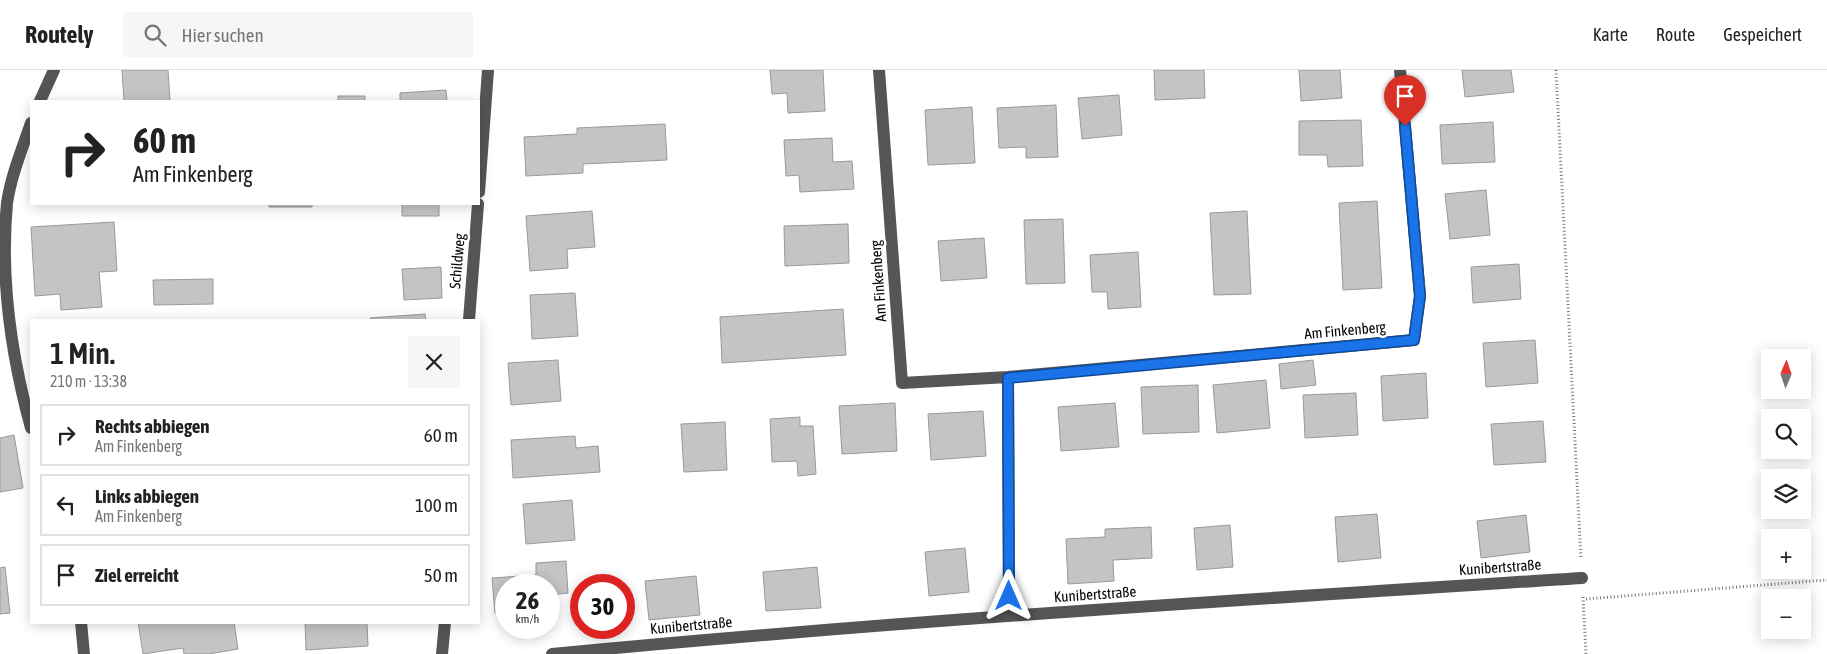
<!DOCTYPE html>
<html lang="de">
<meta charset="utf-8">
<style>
:root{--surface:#fff;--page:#f6f6f6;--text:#222;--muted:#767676;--line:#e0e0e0}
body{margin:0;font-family:"Asap Condensed",sans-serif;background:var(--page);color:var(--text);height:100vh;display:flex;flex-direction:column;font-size:19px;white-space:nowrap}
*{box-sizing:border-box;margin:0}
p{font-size:16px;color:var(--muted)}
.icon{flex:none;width:28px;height:28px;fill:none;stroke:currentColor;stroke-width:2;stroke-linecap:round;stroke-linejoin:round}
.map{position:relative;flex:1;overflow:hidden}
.panel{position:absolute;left:30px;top:249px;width:450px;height:305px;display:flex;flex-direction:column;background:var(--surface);border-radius:0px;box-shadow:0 2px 12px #0003}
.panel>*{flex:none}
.guide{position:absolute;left:30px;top:30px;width:450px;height:105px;border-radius:0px;box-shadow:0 2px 12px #0003;background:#fff;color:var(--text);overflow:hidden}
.needle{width:32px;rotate:2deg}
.tools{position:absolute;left:1761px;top:279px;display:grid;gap:10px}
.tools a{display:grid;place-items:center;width:50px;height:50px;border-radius:0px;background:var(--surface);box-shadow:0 2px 12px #0003;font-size:25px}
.speed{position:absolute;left:495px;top:504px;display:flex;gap:10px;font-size:25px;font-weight:700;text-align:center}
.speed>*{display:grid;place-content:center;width:65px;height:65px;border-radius:50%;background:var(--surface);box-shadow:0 2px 12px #0003;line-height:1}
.speed small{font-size:12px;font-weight:400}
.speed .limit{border:8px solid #d22;background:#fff;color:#111}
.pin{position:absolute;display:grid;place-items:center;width:42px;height:42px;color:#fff;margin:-51px -21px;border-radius:50% 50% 50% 0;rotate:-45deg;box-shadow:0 0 5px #0007}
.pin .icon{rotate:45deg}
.me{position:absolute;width:55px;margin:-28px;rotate:0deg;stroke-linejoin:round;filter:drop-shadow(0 0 4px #0008)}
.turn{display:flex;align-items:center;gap:18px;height:105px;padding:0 20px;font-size:22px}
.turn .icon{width:65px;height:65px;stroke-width:2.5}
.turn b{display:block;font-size:35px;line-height:42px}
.round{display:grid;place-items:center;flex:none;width:52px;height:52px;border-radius:0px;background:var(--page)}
.head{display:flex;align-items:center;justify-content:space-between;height:85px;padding:0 20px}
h1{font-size:30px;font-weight:600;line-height:38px}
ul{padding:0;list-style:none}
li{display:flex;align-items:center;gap:15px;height:62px;margin:0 10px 8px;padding:0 10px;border:2px solid var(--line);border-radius:0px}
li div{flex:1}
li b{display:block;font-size:19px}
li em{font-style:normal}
header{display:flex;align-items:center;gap:30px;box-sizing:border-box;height:70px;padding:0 25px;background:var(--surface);border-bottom:1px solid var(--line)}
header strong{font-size:24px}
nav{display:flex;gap:28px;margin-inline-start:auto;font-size:18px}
.search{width:350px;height:45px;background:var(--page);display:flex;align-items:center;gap:12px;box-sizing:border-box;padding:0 18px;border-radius:0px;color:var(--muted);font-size:19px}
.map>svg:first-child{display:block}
.building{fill:#c4c4c4;stroke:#999}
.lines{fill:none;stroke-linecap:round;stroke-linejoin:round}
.path{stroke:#777;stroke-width:3;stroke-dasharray:1 2.5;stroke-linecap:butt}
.minor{stroke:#555;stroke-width:12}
.route-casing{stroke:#114b97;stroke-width:12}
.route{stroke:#1a73e8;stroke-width:9}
.labels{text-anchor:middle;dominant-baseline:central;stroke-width:5;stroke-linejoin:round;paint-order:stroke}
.street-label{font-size:15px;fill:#000;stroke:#fff}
</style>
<header>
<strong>Routely</strong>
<div class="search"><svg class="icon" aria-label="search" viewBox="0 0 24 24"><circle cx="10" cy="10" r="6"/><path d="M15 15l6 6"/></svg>Hier suchen</div>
<nav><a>Karte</a><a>Route</a><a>Gespeichert</a></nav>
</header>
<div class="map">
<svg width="1827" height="584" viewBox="0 0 1827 584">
<rect width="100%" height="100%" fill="#fff"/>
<path class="building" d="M 122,0 L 168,0 L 170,31 L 124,31 Z
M 770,0 L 823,0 L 825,41 L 788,43 L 787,23 L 772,24 Z
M 1154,0 L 1204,0 L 1205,28 L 1155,30 Z
M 1299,0 L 1340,0 L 1342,28 L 1301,31 Z
M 1462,0 L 1511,0 L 1514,22 L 1465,27 Z
M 446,20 L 447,31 L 400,31 L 400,23 Z
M 1119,25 L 1122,65 L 1082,69 L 1078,28 Z
M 338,26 L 365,26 L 365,31 L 338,31 Z
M 1056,35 L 1058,87 L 1026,88 L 1026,77 L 999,78 L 997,38 Z
M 972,37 L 975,93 L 928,95 L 925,40 Z
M 1361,50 L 1363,96 L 1328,97 L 1327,85 L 1299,85 L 1299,51 Z
M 1493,52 L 1495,92 L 1442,94 L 1440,55 Z
M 665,54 L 667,90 L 583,94 L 583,103 L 526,106 L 524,67 L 577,64 L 577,58 Z
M 832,68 L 833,92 L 852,91 L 854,119 L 800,122 L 799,105 L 786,106 L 784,70 Z
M 1486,120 L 1490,165 L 1450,169 L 1445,124 Z
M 1377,131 L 1382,218 L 1343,220 L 1339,133 Z
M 269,134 L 312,134 L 312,137 L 269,137 Z
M 402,134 L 439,134 L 439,146 L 402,146 Z
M 592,141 L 595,177 L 567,179 L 568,198 L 530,201 L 526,146 Z
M 1247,141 L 1251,224 L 1214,225 L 1210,143 Z
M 1063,149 L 1065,213 L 1026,214 L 1024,150 Z
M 114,152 L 117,201 L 99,202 L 102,237 L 61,240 L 60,224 L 35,226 L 31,157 Z
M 848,154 L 849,193 L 785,196 L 784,156 Z
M 984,168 L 987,208 L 941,211 L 938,171 Z
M 1138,182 L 1141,237 L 1108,239 L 1107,222 L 1092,222 L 1090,185 Z
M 1519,194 L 1521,229 L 1473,233 L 1471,197 Z
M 441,197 L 442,228 L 404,230 L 402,199 Z
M 213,209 L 213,234 L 154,235 L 153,210 Z
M 575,223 L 578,266 L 532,269 L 530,225 Z
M 843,239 L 846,285 L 722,293 L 720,247 Z
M 425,244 L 426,250 L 371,250 L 370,248 Z
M 1535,270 L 1538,313 L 1486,317 L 1483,273 Z
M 558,290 L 561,331 L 511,335 L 508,293 Z
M 1313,290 L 1316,315 L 1281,319 L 1279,294 Z
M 1426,303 L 1428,348 L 1383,351 L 1381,306 Z
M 1266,310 L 1270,358 L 1217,363 L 1213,315 Z
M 1198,315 L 1199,362 L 1143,364 L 1141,317 Z
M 1356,323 L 1358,365 L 1305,368 L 1303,325 Z
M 895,333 L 897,381 L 842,384 L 839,336 Z
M 1115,333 L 1119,377 L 1061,381 L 1058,337 Z
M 983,341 L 986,386 L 931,390 L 928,344 Z
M 800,347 L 800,356 L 813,356 L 816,404 L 798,406 L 797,391 L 772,392 L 770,349 Z
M 1543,351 L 1546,392 L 1494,395 L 1491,354 Z
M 725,352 L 727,400 L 684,402 L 681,354 Z
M 14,365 L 23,418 L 0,422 L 0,368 Z
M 575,366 L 576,378 L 598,376 L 600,402 L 513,408 L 511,370 Z
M 572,430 L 575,470 L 526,474 L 523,434 Z
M 1377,444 L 1381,488 L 1338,492 L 1335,447 Z
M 1526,445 L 1530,482 L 1481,488 L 1477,451 Z
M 1230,455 L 1233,497 L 1197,500 L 1194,458 Z
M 1151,457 L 1152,488 L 1113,490 L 1114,511 L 1068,514 L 1066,469 L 1105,467 L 1105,459 Z
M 965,478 L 969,522 L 929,526 L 925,482 Z
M 566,491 L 568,523 L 549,525 L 549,515 L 506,515 L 506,542 L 495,543 L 492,508 L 536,505 L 536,493 Z
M 5,497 L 10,543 L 0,544 L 0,498 Z
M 817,497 L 821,538 L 766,541 L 763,502 Z
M 696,506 L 700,545 L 649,550 L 645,511 Z
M 138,552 L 234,552 L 238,579 L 209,584 L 184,584 L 183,578 L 143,584 Z
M 305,552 L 367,552 L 368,576 L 306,580 Z"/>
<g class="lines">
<path class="path" d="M 1556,0 L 1581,489
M 1583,527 L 1586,584
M 1586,529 L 1827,510"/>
<path class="minor" d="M 879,0 L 902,313 L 1008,307 L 1414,270 L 1420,226 L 1400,0
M 40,31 L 54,0
M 31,53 C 22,79 11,106 7,133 C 0,209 11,285 31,358
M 479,122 L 488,0
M 469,250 L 478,134
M 1008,307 L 1009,545
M 81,552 L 84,584
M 442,584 L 445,552
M 552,584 C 895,551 1238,530 1582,508"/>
</g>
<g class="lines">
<g class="route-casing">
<path id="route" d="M 1009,526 L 1008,308 L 1414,270 L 1420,226 L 1405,56"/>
</g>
<use href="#route" class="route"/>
</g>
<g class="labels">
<g class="street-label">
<text transform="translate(457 191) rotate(-85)">Schildweg</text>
<text transform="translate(878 211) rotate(-94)">Am Finkenberg</text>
<text transform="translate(1345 260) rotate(-5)">Am Finkenberg</text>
<text transform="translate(1500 497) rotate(-4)">Kunibertstraße</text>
<text transform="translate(1095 524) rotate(-4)">Kunibertstraße</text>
<text transform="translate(691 555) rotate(-5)">Kunibertstraße</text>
</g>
</g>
</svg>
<div class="tools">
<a><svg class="needle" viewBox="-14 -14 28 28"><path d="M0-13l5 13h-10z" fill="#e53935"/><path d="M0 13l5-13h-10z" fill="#767676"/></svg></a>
<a><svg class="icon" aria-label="search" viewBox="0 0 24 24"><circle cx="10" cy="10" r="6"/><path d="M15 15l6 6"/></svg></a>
<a><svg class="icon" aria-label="layers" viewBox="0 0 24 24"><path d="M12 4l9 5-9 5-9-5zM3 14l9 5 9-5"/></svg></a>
<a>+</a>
<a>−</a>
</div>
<div class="speed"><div>26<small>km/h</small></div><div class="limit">30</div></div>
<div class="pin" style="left:1405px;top:56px;background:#d93025"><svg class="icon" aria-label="arrive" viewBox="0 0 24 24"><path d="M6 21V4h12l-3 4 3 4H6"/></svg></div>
<svg class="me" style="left:1009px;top:526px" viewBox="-20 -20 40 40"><path d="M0-17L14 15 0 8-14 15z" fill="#1a73e8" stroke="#fff" stroke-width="4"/></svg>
<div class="guide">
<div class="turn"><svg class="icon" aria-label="right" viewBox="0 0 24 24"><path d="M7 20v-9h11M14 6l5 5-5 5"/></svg><div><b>60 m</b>Am Finkenberg</div></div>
</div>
<section class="panel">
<div class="head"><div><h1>1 Min.</h1><p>210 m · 13:38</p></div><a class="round"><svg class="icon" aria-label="close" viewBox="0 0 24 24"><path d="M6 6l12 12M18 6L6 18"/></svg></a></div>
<ul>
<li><svg class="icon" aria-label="right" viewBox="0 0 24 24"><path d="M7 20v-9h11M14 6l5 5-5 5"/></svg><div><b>Rechts abbiegen</b><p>Am Finkenberg</p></div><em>60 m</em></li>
<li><svg class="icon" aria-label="left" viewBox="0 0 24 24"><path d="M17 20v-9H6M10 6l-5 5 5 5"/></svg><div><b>Links abbiegen</b><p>Am Finkenberg</p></div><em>100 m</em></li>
<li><svg class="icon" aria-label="arrive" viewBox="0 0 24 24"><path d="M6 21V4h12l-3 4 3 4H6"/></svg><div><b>Ziel erreicht</b></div><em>50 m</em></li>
</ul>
</section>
</div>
